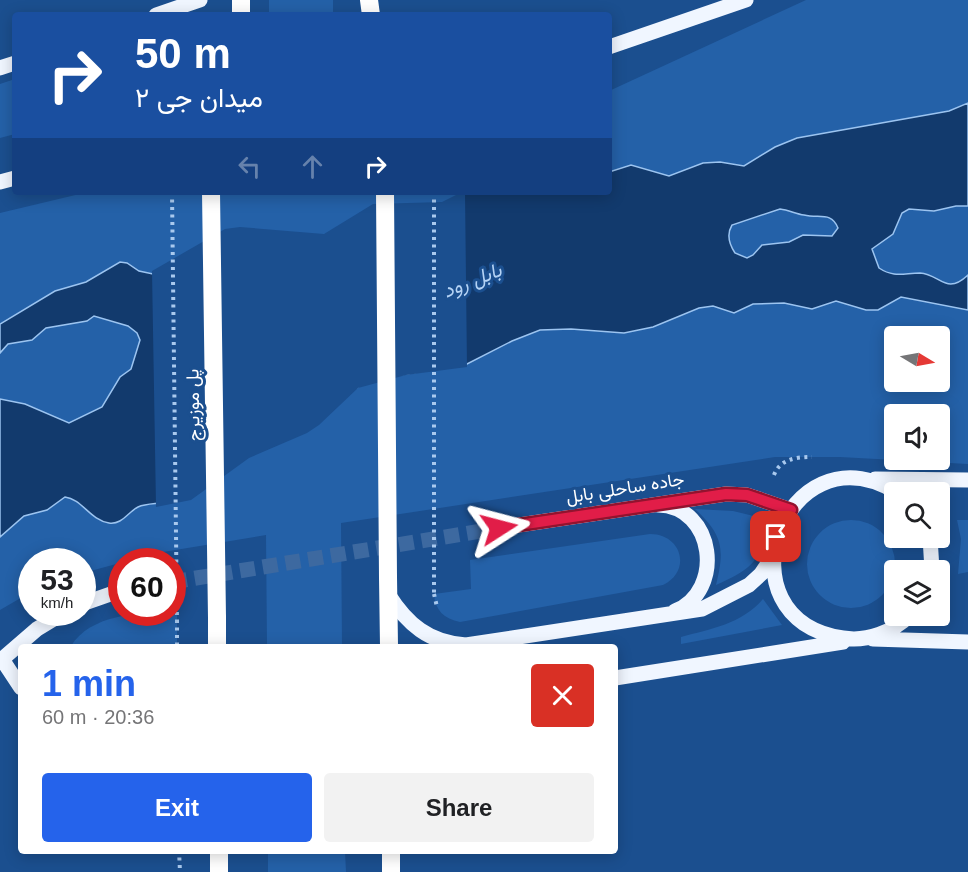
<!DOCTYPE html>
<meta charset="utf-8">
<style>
:root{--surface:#fff;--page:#f2f2f2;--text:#202124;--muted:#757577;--accent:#2563eb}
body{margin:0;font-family:Arial,Vazirmatn,sans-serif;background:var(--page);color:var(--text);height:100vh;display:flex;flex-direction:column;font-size:22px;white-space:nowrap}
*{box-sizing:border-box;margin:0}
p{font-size:20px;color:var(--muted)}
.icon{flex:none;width:33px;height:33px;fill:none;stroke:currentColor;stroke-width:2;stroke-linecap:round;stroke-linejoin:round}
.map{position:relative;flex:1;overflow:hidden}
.details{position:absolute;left:18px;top:644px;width:600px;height:210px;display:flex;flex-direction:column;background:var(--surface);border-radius:6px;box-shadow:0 3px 15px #0003}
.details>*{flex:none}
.top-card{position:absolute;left:12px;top:12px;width:600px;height:183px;border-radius:6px;box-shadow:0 3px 15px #0003;background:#1a4fa0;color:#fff;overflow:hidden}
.needle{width:39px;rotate:100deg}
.controls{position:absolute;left:884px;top:326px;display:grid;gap:12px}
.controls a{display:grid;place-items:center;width:66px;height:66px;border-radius:6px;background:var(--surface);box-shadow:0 3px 15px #0003;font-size:30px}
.speed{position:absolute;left:18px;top:548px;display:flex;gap:12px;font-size:30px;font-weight:700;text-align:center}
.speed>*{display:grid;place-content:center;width:78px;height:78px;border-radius:50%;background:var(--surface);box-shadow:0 3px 15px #0003;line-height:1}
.speed small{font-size:15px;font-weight:400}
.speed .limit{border:9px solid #d22;background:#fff;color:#111}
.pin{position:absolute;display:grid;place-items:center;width:51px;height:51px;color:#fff;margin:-26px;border-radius:12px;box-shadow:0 3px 9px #0006}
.me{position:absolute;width:66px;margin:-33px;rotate:81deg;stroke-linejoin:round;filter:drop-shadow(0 0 4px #0008)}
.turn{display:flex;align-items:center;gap:21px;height:126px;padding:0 24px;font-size:27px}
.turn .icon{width:78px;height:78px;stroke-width:2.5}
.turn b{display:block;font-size:42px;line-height:51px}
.lanes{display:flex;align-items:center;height:57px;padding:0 24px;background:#0003;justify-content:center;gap:30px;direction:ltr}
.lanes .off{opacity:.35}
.round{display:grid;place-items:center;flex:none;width:63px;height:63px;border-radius:6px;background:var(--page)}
.head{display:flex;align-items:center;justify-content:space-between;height:102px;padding:0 24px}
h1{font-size:36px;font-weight:700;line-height:45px;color:var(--accent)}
.primary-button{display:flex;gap:12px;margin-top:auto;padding:12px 24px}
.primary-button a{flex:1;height:69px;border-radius:6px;background:var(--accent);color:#fff;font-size:24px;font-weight:700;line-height:69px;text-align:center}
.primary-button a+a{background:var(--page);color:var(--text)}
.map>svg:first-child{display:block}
.green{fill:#2461a8;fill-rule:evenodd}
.water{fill:#123a6d;stroke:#9cc4f0;stroke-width:1.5;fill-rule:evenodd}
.pier{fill:#1b4f8f}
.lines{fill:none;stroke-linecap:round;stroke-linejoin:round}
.primary-tunnel{stroke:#3d69a0;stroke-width:15;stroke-dasharray:15 8;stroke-linecap:butt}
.path{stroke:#a9c9ee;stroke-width:4;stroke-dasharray:3 4.5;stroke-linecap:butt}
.primary{stroke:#f0f6ff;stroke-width:15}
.highway{stroke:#fff;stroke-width:18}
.path-bridge{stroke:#a9c9ee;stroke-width:4;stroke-dasharray:3 4.5;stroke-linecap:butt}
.highway-bridge{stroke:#fff;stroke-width:18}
.route-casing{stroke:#92132f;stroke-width:15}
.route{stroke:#e11d48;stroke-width:10}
.labels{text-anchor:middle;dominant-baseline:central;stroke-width:6;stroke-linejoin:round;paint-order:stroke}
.street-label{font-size:18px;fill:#fff;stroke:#1b4f8f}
.water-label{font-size:20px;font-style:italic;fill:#b5d3f5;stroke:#1b4f8f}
</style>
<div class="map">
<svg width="968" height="872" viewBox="0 0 968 872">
<rect width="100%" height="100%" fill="#1b4f8f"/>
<path class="green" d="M 269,0 L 333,0 L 333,15 L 269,15 Z
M 806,0 L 968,0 L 968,464 L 840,457 L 775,457 L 341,523 L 342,646 L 267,646 L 266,535 L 157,553 L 83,573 L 82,561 L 32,561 L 31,592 L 0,610 L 0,213 L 88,192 L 609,192 L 609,91 ZM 894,336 L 939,336 L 939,381 L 894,381 ZM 894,414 L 939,414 L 939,459 L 894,459 Z
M 15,79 L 15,134 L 0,138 L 0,84 Z
M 695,509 L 733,511 L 770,520 C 759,562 755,567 716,585 C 725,549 723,535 695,509 Z
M807 564a44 44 0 1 1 88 0a44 44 0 1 1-88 0Z
M 957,520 L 968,520 L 968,572 L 958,574 L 961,539 Z
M 650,534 C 682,534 692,571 663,585 L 460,622 C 444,619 435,610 434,594 L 471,589 L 470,560 Z
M 763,599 L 782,625 L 681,644 L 681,637 C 710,629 742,624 763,599 Z
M 177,607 L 177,646 L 71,646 C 90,615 138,612 172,612 L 173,608 Z
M 268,851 L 345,851 L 346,872 L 268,872 Z"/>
<path class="water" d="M 968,103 L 968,206 L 956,206 L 934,211 L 909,209 L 902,213 L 893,234 L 872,249 L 879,268 C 894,278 904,273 920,273 C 940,274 946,296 968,275 L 968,310 L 901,297 L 878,310 L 866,310 L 836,301 L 812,309 L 784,303 L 753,304 L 734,313 L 713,306 L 699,308 L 653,327 L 624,333 L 571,329 L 540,330 L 512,341 L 467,364 L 369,380 L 247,456 L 161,503 C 153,504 145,504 138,507 C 128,512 122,525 109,523 C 90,520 82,499 65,497 L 47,510 L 24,516 L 0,537 L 0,399 L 25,404 L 69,423 L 102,407 L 120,377 L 131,369 L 140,340 L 137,333 L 128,326 L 94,316 L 87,321 L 46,328 L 32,340 L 8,344 L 0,353 L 0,324 L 55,291 L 86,282 L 120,262 L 127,263 L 139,271 L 153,274 L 318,237 L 442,205 L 467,192 L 609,192 L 609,172 L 631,165 L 669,176 L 703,163 L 720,162 L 744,166 L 775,147 L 797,138 L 949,111 ZM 780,209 C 789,210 796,214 804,215 C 819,219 831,211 838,228 L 832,236 L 803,235 L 789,242 L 762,245 L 753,255 L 747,258 L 735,253 C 729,244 726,235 732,225 Z"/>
<path class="pier" d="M 462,192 L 465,192 L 467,367 L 406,375 L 358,388 L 319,425 L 307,433 L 249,458 L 191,500 L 156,507 L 152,271 L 225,229 L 240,227 L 324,234 L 373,204 L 442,202 Z"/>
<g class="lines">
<path class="primary-tunnel" d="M 172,582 L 499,528"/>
<path class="path" d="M 774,475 C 780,459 796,457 812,457
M 434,594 L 437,607
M 177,620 L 177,646
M 179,850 L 180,872"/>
<path class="primary" d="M 156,15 L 200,0
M 609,47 L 746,0
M 0,68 L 15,63
M 0,182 L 15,178
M 875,479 L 968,480
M 896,492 C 783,425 715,619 843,638 C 867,642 893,632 910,615
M 658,505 C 715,506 725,591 675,611
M 499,528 L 726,494 L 747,495 L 791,510
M 930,537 L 932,570
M 388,594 C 407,624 429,643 466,645 L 702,609 L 749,585 L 761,574 L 773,556
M 82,604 L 122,590
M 873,639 L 968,642
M 2,659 L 21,688
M 0,661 L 37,629 L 65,612
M 615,678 L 843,642"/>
<path class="highway" d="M 369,0 L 371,15
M 241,15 L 241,0
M 388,577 L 389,646
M 217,618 L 217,646
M 219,850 L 219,872
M 391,850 L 391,872"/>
<path class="path-bridge" d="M 172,192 L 177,620
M 434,192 L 434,594"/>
<path class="highway-bridge" d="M 211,192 L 217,618
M 385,192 L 388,577"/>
</g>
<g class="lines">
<g class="route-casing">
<path id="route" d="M 499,528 L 726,494 L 747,495 L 791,510 L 776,537"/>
</g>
<use href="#route" class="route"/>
</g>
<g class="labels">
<g class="street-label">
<text transform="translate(193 405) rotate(-91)">پل موزیرج</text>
<text transform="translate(625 488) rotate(-9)">جاده ساحلی بابل</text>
</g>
<g class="water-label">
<text transform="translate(472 280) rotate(-22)">بابل رود</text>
</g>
</g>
</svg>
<div class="controls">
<a><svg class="needle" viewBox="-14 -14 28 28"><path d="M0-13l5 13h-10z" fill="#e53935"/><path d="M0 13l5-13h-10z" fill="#757577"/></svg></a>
<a><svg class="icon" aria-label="sound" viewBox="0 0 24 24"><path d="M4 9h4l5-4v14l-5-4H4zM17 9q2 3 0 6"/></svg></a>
<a><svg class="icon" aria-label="search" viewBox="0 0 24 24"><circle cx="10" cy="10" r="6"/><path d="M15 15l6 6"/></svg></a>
<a><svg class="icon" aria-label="layers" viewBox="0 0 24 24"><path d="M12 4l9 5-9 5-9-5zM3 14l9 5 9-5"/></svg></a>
</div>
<div class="speed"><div>53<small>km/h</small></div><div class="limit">60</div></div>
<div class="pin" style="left:776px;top:537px;background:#d93025"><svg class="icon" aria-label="arrive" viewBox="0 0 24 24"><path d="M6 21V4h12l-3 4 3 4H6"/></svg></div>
<svg class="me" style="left:499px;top:528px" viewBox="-20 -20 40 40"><path d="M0-17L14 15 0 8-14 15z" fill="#e11d48" stroke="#fff" stroke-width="4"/></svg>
<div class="top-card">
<div class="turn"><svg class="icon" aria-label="right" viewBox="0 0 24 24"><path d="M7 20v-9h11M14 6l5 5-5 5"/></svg><div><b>50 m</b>میدان جی ۲</div></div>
<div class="lanes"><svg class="icon off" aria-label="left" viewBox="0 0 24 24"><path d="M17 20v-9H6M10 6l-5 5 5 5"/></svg><svg class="icon off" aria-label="ahead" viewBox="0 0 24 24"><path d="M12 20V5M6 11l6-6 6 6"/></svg><svg class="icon" aria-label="right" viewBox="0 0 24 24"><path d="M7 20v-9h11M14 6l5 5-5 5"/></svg></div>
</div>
<section class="details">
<div class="head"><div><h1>1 min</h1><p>60 m · 20:36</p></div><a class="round" style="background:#d93025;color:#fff"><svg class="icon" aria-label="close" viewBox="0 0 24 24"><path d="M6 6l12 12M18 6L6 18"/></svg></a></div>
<div class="primary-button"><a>Exit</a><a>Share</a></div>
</section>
</div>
